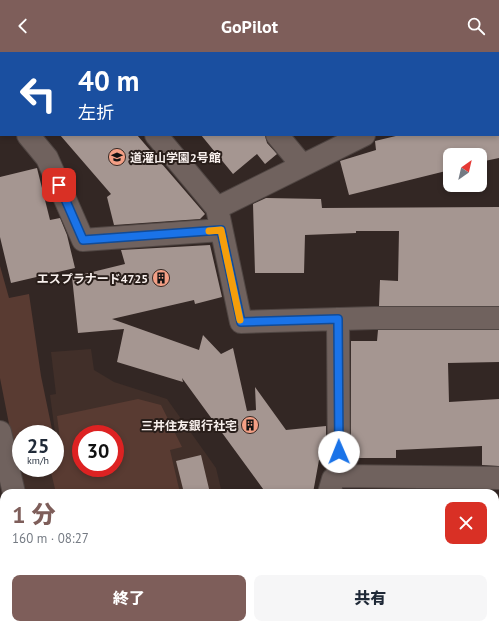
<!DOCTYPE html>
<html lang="ja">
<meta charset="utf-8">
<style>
:root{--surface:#fff;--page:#f6f6f7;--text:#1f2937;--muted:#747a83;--accent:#7e5e5a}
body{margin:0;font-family:"PT Sans","Noto Sans JP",sans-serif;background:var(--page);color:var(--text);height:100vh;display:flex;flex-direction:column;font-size:15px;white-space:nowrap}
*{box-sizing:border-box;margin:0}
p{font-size:13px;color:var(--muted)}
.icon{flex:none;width:22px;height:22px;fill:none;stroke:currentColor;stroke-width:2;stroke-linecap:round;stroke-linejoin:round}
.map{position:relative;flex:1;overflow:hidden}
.sheet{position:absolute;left:0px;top:437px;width:499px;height:140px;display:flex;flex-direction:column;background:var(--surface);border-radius:12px 12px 0 0;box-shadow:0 2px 6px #0003}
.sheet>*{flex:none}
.guide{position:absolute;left:0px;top:0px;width:499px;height:84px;box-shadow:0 2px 6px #0003;background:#1a4fa0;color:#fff;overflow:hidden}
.needle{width:26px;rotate:34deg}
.controls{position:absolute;left:443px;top:96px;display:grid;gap:8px}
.controls a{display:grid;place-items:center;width:44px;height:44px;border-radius:8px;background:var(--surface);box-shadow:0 2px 6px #0003;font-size:20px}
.speed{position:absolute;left:12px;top:373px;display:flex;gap:8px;font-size:20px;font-weight:700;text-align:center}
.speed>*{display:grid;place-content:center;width:52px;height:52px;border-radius:50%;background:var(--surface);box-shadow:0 2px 6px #0003;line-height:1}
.speed small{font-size:10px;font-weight:400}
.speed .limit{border:6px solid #d22;background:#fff;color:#111}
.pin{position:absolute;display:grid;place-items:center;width:34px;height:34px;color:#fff;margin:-17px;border-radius:8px;box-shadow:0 2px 6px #0006}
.me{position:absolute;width:44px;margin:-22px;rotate:359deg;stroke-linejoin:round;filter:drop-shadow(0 0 3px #0008)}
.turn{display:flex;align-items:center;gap:14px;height:84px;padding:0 12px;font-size:18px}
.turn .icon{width:52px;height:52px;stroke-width:2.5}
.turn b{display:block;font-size:28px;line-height:34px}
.round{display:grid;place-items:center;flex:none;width:42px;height:42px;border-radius:8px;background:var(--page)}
.overview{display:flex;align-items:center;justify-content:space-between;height:68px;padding:0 12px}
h1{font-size:24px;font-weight:800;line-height:30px;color:var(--accent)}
.action{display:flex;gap:8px;margin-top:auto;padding:8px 12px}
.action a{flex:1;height:46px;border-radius:8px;background:var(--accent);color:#fff;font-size:16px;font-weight:800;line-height:46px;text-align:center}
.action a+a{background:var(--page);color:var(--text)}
header{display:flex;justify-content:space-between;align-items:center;height:52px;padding:0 12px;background:var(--accent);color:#fff;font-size:18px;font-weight:800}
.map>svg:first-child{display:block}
.built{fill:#412f29;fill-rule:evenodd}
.green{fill:#593b32;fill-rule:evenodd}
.building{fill:#a59691}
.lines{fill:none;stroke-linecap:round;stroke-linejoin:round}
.minor-casing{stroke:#504643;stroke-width:24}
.minor{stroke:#70625e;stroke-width:22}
.route-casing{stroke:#114b97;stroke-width:10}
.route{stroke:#1a73e8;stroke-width:7}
.slow{stroke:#f59e0b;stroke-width:7}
.labels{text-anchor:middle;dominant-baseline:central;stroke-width:4;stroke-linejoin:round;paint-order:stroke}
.poi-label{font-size:12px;font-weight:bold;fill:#f8f0ed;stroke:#291e1a;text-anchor:end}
</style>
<header><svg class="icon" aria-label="back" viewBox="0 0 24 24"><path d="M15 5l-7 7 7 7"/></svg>GoPilot<svg class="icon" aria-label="search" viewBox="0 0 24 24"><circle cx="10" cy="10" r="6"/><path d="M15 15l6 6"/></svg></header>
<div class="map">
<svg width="499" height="577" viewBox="0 0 499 577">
<rect width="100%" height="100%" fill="#332724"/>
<path class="built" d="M 91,297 L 94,318 L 114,330 L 167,347 L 216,416 L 222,441 L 25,441 L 20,420 L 38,416 L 55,416 L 55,398 L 57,395 L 50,343 L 56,342 L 51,300 ZM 81,382 L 115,382 L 115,416 L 81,416 Z
M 57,573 L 285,573 L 284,577 L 58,577 Z"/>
<path class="green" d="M 0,214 L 9,246 L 29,242 L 41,324 L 53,382 L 21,382 L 21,416 L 28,416 L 18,418 L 0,326 Z
M 138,347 L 161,353 L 182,395 L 170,398 L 180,441 L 56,441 L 50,416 L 55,416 L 55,403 L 61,395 L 57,364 ZM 81,382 L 115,382 L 115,416 L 81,416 Z
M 495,448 L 499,448 L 499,577 L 326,577 L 327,573 L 495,573 Z"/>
<path class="building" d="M 60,83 L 137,83 L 205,162 L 200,167 L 114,173 L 107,145 L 111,142 Z
M 201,83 L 265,83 L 267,91 L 277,102 L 265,112 L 257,102 L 233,122 Z
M 400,83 L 499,83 L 499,106 L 480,110 L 480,103 L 450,103 L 450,118 L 349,143 L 340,109 L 376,98 L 375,89 Z
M 37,116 L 50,168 L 60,166 L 67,183 L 75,216 L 11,231 L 0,185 L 0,125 Z
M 266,146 L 321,147 L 322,156 L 499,155 L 499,254 L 379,254 L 380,228 L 398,229 L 399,179 L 356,179 L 356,181 L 305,183 L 304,221 L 255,221 L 253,152 Z
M 210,193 L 222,245 L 195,252 L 194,248 L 112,267 L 199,298 L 203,283 L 221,302 L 233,296 L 247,359 L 256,358 L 255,335 L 286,378 L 326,374 L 326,407 L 319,408 L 313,441 L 266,441 L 182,326 L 183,330 L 117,310 L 124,277 L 78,281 L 72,225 L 125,212 L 121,198 Z
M 378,278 L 499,278 L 499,310 L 448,311 L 449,350 L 499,347 L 499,414 L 482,413 L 482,394 L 396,398 L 396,406 L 351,406 L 351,289 L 377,289 Z
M 201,403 L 210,441 L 184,441 L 176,409 Z"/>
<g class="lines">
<g class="minor-casing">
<path id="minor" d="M 85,0 L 86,1
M 209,0 L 210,1
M 326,0 L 327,1
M 431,0 L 431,1
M 0,50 L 1,51
M 28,83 L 47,106 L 83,188 L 221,178
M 156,83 L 217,156 L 241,270 L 374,266 L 499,266
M 277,83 L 302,113
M 217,156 L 364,83
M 338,267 L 339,424
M 0,380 L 14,441
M 329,441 L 333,427 L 339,424 L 499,426
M 46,573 L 47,577
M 298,577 L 299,573"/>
</g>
<use href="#minor" class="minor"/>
</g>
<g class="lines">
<g class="route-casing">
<path id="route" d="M 59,133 L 83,188 L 221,178 L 241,270 L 338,267 L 339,400"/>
</g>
<use href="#route" class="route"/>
<path class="slow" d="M 209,179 L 221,178 L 240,268"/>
</g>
<defs>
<g id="school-disc" transform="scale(0.9)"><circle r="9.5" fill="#f39f85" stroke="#291e1a"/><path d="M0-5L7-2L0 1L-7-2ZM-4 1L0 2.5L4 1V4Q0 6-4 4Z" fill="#111"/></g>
<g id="building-disc" transform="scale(0.9)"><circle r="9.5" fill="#f39f85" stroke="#291e1a"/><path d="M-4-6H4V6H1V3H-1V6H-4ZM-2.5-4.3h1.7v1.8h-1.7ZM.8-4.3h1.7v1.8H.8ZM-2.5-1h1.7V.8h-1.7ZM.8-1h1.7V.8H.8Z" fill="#111"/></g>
</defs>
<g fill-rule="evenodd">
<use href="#school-disc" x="117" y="105"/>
<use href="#building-disc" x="161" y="226"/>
<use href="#building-disc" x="250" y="373"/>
</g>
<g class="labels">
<g class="poi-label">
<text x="130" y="105" text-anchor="start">道灌山学園2号館</text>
<text x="148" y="226">エスプラナード4725</text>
<text x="237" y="373">三井住友銀行社宅</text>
</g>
</g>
</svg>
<div class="controls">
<a><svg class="needle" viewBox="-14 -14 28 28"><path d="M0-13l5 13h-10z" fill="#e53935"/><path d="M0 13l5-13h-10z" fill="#747a83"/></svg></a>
</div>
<div class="speed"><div>25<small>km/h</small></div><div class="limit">30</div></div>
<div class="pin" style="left:59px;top:133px;background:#d93025"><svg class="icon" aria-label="arrive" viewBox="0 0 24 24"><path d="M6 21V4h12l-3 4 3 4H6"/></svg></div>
<svg class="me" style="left:339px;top:400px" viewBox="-20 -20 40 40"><circle r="19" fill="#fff"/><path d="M0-13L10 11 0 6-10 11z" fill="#1a73e8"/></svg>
<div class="guide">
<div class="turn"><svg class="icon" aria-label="left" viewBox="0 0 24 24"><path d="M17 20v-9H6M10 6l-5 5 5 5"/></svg><div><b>40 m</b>左折</div></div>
</div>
<section class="sheet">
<div class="overview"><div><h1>1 分</h1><p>160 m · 08:27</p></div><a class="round" style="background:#d93025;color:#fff"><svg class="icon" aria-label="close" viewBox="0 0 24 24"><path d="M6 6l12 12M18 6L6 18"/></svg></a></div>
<div class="action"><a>終了</a><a>共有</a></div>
</section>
</div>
